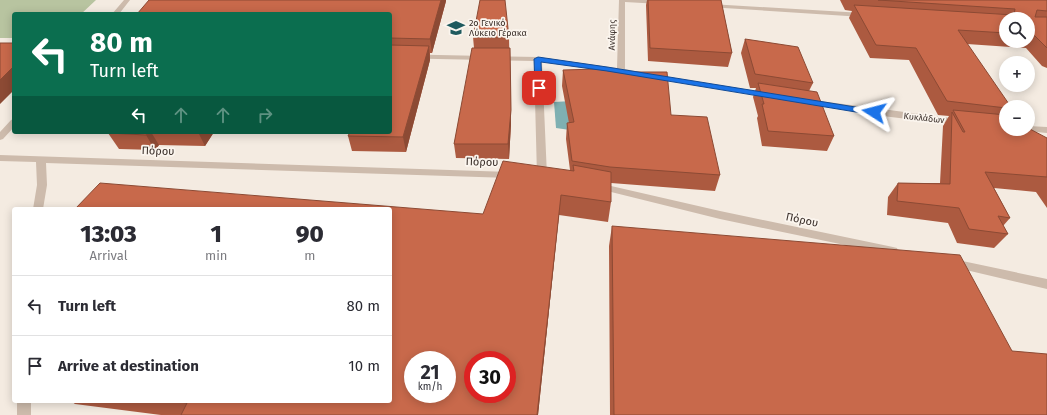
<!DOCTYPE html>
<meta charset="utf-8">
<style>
:root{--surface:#fff;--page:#f2f2f3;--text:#2b2b33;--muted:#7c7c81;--line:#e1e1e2}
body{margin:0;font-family:"Fira Sans",sans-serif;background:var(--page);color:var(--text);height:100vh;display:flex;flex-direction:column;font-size:15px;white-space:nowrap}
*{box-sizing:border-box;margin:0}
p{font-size:13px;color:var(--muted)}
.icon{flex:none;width:22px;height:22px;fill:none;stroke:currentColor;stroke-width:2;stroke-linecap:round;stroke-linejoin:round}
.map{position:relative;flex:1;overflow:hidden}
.sheet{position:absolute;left:12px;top:207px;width:380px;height:196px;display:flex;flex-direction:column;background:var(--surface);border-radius:4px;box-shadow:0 2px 10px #0003}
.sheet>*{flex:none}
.guide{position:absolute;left:12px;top:12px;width:380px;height:122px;border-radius:4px;box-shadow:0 2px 10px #0003;background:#0b6e4f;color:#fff;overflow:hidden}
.tools{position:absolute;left:999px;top:12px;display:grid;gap:8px}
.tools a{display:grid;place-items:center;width:36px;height:36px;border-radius:50%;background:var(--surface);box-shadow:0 2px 10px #0003;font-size:20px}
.speed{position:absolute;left:404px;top:351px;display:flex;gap:8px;font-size:20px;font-weight:700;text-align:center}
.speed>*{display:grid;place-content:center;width:52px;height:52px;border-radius:50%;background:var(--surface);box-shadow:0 2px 10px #0003;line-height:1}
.speed small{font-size:10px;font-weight:400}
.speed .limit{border:6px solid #d22;background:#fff;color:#111}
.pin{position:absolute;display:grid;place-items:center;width:34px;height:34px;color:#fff;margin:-17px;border-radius:8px;box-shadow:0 2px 6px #0006}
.me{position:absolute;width:44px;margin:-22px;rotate:279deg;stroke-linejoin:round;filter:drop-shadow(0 0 3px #0008)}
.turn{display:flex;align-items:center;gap:14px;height:84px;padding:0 12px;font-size:18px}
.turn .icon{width:52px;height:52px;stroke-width:2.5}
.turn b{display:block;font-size:28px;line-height:34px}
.lanes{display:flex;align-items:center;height:38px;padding:0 12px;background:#0003;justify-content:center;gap:20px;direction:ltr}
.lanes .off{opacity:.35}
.eta{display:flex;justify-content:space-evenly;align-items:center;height:68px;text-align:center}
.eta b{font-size:24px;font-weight:800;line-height:28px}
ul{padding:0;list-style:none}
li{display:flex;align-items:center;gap:12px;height:60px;padding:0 12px;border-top:1px solid var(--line)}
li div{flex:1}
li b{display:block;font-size:15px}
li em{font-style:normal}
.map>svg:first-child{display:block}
.green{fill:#b8c4a0}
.water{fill:#7fb0b2}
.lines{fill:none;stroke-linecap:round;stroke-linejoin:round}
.minor{fill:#cdbbac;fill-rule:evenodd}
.wall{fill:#ac5a40;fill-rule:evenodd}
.shaded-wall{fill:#8c4a34}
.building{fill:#c8694b;stroke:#8c4a34;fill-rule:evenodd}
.route{fill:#1a73e8;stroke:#114b97}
.labels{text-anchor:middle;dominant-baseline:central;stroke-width:3.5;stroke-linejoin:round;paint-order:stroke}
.far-poi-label{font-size:9px;fill:#3b302b;stroke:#fbf5ee;text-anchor:start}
.far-street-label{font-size:9px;fill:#3b302b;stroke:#fbf5ee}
.street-label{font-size:11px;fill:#3b302b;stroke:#fbf5ee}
</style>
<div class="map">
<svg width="1047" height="415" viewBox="0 0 1047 415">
<rect width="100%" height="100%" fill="#f4ebe1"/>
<path class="green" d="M 0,0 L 96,0 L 81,14 L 14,14 L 14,38 L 0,38 Z"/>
<path class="water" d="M 572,101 L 570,130 L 556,128 L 554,102 Z"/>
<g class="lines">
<path class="minor" d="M 124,0 L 130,0 L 119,14 L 112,14 Z
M 619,0 L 659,0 L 663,2 L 660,4 L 625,2 L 625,69 L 640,72 L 644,74 L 640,76 L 542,62 L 547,176 L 542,179 L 537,176 L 534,61 L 390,58 L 390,54 L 538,57 L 617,68 Z
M 710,4 L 863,13 L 866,15 L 863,17 L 708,7 L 708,5 Z
M 653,75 L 768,93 L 772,95 L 768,97 L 656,79 L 652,77 Z
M 805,99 L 958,119 L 962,122 L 958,125 L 874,115 L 808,103 L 804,101 Z
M 14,119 L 14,127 L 3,139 L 0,140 L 0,132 L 11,120 Z
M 1028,126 L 1047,127 L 1047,133 L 1025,131 L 1024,129 L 1028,129 Z
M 0,155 L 511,172 L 516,175 L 511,178 L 46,163 L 47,185 L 43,209 L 33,209 L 37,185 L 36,162 L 0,161 Z
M 598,183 L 720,211 L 893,247 L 897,248 L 898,251 L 897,254 L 893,255 L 720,219 L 595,188 L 593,186 Z
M 953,259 L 1047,279 L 1047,289 L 949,266 L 948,263 L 949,260 Z
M 17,401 L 31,401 L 31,415 L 17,415 Z"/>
</g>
<path class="wall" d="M 647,0 L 721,0 L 732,53 L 728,67 L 648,61 L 646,5 Z
M 840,0 L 1047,0 L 1047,68 L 1042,66 L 1026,48 L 967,44 L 1006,107 L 1006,129 L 1047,138 L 1047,208 L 1036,192 L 994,188 L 1010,218 L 1003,226 L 1008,234 L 994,248 L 957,243 L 948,223 L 887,215 L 888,197 L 898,183 L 940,183 L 943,126 L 949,116 L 938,115 L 909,60 L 870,58 L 849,18 L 852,11 L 845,10 ZM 1006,19 L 1028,19 L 1028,41 L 1006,41 Z
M 446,1 L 432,53 L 430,53 L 430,60 L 406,152 L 352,151 L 348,136 L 390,132 L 390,14 Z
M 473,37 L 509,38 L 511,124 L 509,159 L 456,158 L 454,144 L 474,48 Z
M 745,39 L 813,83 L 809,91 L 834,136 L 827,151 L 762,146 L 757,118 L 758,116 L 753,97 L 756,88 L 750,88 L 741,53 Z
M 563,70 L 671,115 L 720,175 L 715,191 L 611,183 L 611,202 L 608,222 L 559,215 L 538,415 L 161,415 L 75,404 L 71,401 L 390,401 L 483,214 L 570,170 L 566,139 L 567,123 L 569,123 L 562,86 Z
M 110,132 L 214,132 L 205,146 L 159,145 L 155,150 L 119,149 L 108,133 Z
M 612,226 L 1012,351 L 1047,415 L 610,415 L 609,246 Z"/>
<path class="shaded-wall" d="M 441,0 L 446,0 L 446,1 L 432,53 L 430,39 Z
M 429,46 L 430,60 L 406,152 L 403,137 Z
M 510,48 L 511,124 L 509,159 L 508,144 Z
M 14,66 L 14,90 L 0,104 L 0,80 Z
M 148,132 L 151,132 L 159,145 L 155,150 L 146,135 Z
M 198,132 L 214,132 L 205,146 Z
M 561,195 L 559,215 L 538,415 L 537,415 Z"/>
<path class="building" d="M 149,0 L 441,0 L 430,39 L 390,38 L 390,14 L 137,14 Z
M 480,0 L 505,0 L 509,38 L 473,37 Z
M 648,0 L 721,0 L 732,53 L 650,48 Z
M 878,0 L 1047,0 L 1047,11 L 1037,10 L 1035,17 L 1047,17 L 1047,48 L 1035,36 L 1028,35 L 1028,19 L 1006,19 L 1006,33 L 958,30 L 1011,107 L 1006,107 L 1006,108 L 947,101 L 916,48 L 876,45 L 854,5 L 1014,15 L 1015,9 Z
M 745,39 L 798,47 L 813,83 L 755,74 Z
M 0,43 L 14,43 L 14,66 L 0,80 Z
M 390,45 L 429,46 L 403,137 L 348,136 L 350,132 L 390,132 Z
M 472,48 L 510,48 L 511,110 L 508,144 L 454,144 Z
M 597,69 L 617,72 L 667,72 L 671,115 L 707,117 L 720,175 L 610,167 L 572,161 L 567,123 L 574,122 L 563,70 Z
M 758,83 L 817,92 L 834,136 L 768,131 L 762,104 L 764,104 Z
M 953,110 L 1006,115 L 1006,129 L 1028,129 L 1028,128 L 1047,138 L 1047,177 L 985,172 L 1010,218 L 998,216 L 1008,234 L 969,229 L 959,208 L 897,201 L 898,183 L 950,184 L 952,112 L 963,132 L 965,132 Z
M 110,132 L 148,132 L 146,135 L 108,133 Z
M 503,161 L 574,171 L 573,165 L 611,172 L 611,202 L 561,195 L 537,415 L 181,415 L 187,403 L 172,401 L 390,401 L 390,209 L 75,209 L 100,183 L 483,214 ZM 413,360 L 447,360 L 447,394 L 413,394 ZM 473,360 L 507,360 L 507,394 L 473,394 Z
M 612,226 L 960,255 L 1012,351 L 1047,354 L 1047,415 L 614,415 Z"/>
<path class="route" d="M 538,57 L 607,67 L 874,110 L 878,112 L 874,115 L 607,71 L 541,62 L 542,88 L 539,91 L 535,88 L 534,59 Z"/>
<defs>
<g id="school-bare" transform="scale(1.38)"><path d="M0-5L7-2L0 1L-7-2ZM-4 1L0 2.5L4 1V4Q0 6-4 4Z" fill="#1f5a5e" stroke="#fbf5ee" stroke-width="2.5" paint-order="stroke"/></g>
</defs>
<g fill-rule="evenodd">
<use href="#school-bare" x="456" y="28"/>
</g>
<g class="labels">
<g class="far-poi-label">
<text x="469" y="23">2ο Γενικό<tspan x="469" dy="10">Λύκειο Γέρακα</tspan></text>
</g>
<g class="far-street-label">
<text transform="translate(612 35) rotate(-89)">Ανάφης</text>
<text transform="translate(924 118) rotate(6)">Κυκλάδων</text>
</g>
<g class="street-label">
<text transform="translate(158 151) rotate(2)">Πόρου</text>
<text transform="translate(482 162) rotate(2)">Πόρου</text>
<text transform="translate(802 220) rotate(12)">Πόρου</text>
</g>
</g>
</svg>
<div class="tools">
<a><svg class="icon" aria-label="search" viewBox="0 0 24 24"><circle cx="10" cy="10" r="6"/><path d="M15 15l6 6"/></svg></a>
<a>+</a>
<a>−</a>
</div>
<div class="speed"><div>21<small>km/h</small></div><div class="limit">30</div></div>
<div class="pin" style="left:539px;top:88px;background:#d93025"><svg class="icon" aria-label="arrive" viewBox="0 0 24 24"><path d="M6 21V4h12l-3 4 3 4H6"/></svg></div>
<svg class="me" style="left:874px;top:112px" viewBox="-20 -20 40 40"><path d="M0-17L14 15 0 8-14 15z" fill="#1a73e8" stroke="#fff" stroke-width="4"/></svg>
<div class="guide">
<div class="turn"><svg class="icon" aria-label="left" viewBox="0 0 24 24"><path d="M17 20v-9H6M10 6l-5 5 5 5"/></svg><div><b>80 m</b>Turn left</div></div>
<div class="lanes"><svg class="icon" aria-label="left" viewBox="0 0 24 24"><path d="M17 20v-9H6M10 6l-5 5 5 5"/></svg><svg class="icon off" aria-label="ahead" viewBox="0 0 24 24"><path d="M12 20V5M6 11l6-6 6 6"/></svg><svg class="icon off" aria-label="ahead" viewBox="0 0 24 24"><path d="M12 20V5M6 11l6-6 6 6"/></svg><svg class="icon off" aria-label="right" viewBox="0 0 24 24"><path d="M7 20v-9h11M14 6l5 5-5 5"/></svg></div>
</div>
<section class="sheet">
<div class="eta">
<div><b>13:03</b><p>Arrival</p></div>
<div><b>1</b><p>min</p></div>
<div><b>90</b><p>m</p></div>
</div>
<ul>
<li><svg class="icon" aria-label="left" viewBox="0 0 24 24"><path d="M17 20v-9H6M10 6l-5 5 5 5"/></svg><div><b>Turn left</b></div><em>80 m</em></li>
<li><svg class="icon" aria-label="arrive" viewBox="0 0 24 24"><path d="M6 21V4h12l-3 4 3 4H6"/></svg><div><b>Arrive at destination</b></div><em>10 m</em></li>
</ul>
</section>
</div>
